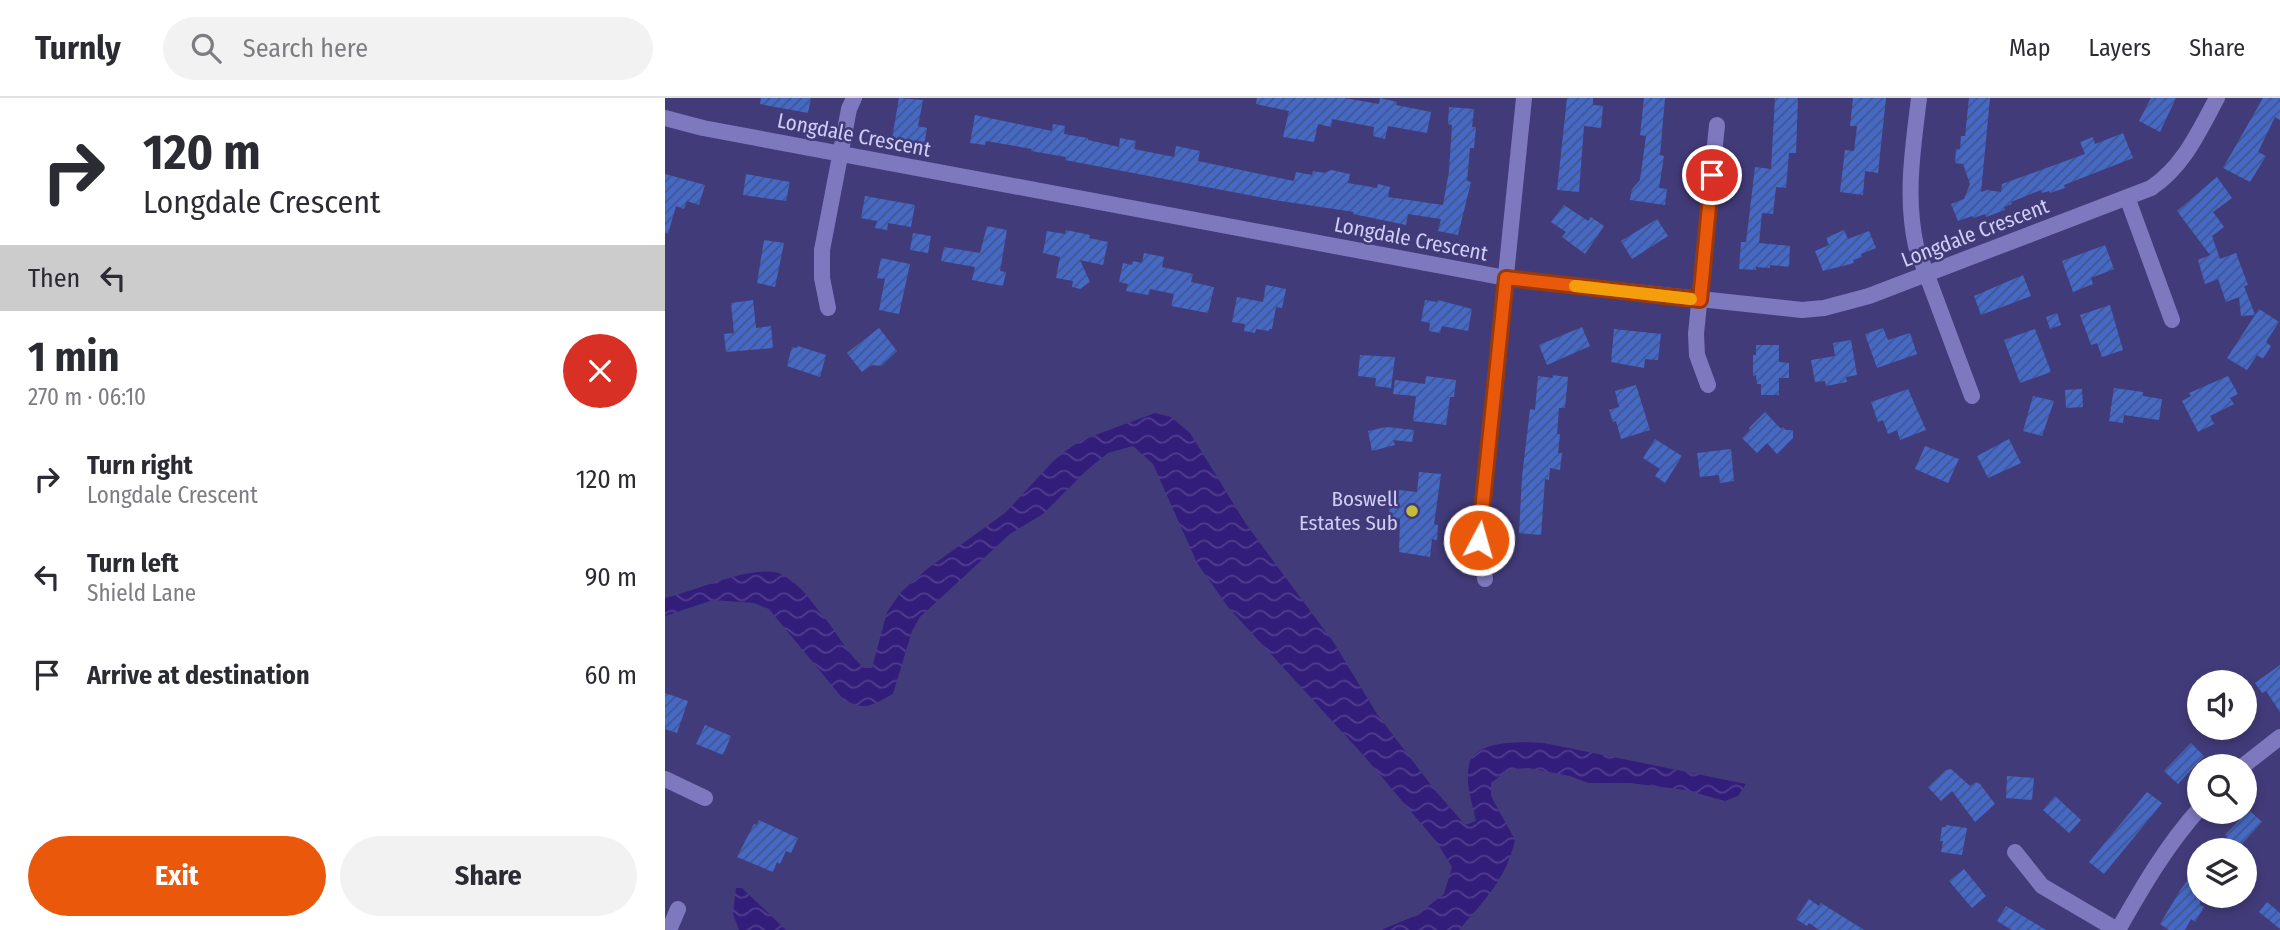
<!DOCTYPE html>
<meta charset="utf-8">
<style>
:root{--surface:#fff;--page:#f2f2f3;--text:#2b2b33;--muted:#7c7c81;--line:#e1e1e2;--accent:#ea580c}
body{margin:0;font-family:"Fira Sans Condensed",sans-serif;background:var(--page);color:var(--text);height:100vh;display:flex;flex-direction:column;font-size:26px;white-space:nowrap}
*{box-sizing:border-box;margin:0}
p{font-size:23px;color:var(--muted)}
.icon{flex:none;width:38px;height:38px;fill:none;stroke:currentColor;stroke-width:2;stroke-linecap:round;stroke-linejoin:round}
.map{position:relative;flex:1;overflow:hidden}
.panel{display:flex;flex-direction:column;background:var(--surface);width:665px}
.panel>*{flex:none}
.guide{background:#fff;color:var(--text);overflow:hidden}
.buttons{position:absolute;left:1522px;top:572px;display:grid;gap:14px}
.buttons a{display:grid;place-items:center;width:70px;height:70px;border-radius:50%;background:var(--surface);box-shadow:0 4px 10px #0003;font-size:35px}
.pin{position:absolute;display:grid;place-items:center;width:60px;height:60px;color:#fff;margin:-30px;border:4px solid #fff;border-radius:50%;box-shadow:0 2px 7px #0007}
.me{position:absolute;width:77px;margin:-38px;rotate:6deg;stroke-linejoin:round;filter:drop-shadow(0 0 5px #0008)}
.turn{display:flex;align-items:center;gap:24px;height:147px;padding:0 28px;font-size:32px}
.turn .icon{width:91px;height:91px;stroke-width:2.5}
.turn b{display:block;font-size:49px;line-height:60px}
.then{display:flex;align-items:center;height:66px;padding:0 28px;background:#0003;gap:14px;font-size:26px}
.round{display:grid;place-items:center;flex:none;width:74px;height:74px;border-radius:37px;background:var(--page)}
.summary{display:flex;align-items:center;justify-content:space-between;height:119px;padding:0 28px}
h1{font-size:42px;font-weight:700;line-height:52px}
.cta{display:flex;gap:14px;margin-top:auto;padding:14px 28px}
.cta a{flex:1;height:80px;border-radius:42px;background:var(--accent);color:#fff;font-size:28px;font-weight:700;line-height:80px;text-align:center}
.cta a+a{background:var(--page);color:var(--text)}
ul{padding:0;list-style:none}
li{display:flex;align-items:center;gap:21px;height:98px;padding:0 28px}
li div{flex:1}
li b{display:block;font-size:26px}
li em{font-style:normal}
header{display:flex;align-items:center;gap:42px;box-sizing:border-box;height:98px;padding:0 35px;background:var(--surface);border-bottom:2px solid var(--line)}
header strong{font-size:33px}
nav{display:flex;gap:38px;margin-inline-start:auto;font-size:24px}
.search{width:490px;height:63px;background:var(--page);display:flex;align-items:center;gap:18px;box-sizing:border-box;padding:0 24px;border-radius:38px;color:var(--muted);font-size:26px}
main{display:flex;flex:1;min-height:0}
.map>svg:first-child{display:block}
.water{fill:url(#water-waves)}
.building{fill:url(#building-hatch)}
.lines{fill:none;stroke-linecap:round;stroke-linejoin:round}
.minor{stroke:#7e79bf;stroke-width:16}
.route-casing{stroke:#983908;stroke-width:18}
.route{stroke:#ea580c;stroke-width:12}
.slow{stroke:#f59e0b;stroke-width:12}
.poi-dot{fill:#c4bc3d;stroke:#423b7a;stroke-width:2.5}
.labels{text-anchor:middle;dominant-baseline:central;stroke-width:5;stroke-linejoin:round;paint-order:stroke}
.street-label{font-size:21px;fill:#cfcef4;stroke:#423b7a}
.poi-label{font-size:21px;fill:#cfcef4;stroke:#423b7a;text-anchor:end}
</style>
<header>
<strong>Turnly</strong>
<div class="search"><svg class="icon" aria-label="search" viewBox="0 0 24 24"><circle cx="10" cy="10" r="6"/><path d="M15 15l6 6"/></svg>Search here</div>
<nav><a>Map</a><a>Layers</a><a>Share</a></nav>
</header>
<main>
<section class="panel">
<div class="guide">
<div class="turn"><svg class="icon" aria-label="right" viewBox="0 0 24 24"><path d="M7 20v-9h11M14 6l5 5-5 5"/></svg><div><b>120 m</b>Longdale Crescent</div></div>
<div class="then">Then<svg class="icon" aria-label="left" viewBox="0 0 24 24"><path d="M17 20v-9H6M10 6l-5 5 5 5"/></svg></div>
</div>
<div class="summary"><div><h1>1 min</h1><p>270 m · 06:10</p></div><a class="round" style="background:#d93025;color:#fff"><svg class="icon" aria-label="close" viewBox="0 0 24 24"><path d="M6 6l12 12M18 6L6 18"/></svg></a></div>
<ul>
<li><svg class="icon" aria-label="right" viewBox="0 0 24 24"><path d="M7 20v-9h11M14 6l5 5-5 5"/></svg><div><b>Turn right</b><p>Longdale Crescent</p></div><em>120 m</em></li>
<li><svg class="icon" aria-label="left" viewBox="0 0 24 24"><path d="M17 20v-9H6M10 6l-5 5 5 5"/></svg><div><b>Turn left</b><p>Shield Lane</p></div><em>90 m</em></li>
<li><svg class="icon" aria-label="arrive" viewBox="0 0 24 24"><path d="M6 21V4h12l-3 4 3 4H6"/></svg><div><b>Arrive at destination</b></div><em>60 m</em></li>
</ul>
<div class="cta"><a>Exit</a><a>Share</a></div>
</section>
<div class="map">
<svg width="1615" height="832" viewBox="0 0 1615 832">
<defs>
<pattern id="water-waves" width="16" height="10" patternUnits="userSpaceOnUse" patternTransform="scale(1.75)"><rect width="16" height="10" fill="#331d7b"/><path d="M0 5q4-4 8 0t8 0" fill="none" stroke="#503d8e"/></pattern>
<pattern id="building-hatch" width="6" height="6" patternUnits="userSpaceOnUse" patternTransform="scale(1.75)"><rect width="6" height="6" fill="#4569c4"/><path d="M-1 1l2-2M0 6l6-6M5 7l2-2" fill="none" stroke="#42568d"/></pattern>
</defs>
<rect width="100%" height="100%" fill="#423b7a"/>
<path class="water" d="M 490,315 L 506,319 L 525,335 L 581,426 L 669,545 L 712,616 L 769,691 L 800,727 L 811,723 C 807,705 800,685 804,667 C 809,641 859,644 879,645 L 1081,686 L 1073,698 L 1060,703 L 1021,692 L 965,685 L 923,685 L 905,678 L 864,670 L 844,671 L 826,685 L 826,698 L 850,742 C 841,782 819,802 794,832 L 716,832 L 752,817 L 779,796 L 787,769 L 771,743 L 699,658 L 563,509 L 532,465 L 488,366 L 468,348 L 443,355 L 422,372 L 378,416 L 345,436 L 255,519 L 247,533 L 228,596 C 206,607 201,614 178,601 L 104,511 L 89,505 L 48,502 L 0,518 L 0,500 C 29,494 89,465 116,476 C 134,484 147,505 159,519 C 173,536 182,555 199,570 L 207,570 L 222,514 L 236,494 L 262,471 L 340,415 L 393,358 L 417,342 Z
M 71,790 L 77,790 L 121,832 L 74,832 L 68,816 Z"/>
<path class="building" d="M 96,0 L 146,0 L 143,15 L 95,6 Z
M 234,0 L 258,2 L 253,28 L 262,30 L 259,47 L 227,41 Z
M 592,0 L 679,0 L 714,6 L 715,0 L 732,4 L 731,7 L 766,14 L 762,35 L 723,28 L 720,41 L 708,38 L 709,29 L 667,21 L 666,29 L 653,26 L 649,44 L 618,39 L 624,13 L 591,6 Z
M 902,0 L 928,0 L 928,7 L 938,8 L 936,30 L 919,28 L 914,94 L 892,92 Z
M 979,0 L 1000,0 L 995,57 L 999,58 L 994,90 L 1002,91 L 1000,107 L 965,102 L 967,91 L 975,82 L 981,38 L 975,37 Z
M 1110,0 L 1133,0 L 1131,55 L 1124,55 L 1121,90 L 1111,89 L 1108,116 L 1097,115 L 1094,145 L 1125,148 L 1124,169 L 1105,167 L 1105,170 L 1091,169 L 1091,172 L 1074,171 L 1076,144 L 1081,144 L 1082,136 L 1090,69 L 1106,71 Z
M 1188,0 L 1221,0 L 1213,75 L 1200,73 L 1198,97 L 1175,94 L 1180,52 L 1189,53 L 1192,28 L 1185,28 Z
M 1304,0 L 1325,0 L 1316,94 L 1322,92 L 1336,94 L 1337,86 L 1420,56 L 1415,44 L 1428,39 L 1430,46 L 1458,35 L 1468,60 L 1399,87 L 1400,90 L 1385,95 L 1384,93 L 1377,95 L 1376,92 L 1346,104 L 1347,106 L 1339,109 L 1340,112 L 1321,119 L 1320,116 L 1309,120 L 1307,118 L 1293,123 L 1286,106 L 1299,101 L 1305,86 L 1298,66 L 1290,65 L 1291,51 L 1295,51 L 1296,38 L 1300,38 Z
M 1486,0 L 1511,0 L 1495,34 L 1474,23 Z
M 1598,0 L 1615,0 L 1615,22 L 1610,19 L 1593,54 L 1601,58 L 1585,84 L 1558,70 Z
M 784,9 L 809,11 L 807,29 L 811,29 L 809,50 L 805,50 L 802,83 L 806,84 L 793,137 L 773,133 L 776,121 L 743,116 L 741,127 L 688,116 L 689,114 L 609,102 L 400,62 L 401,59 L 366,53 L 367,51 L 321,43 L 320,47 L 305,45 L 310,17 L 387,33 L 388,26 L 400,28 L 399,36 L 423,40 L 423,42 L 454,49 L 455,40 L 471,43 L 469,51 L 509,59 L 511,48 L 535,53 L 533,63 L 629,83 L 631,74 L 647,77 L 648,73 L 660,75 L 666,72 L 685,76 L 683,85 L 712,90 L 713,86 L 725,89 L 723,99 L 778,107 L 784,73 L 787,27 L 783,26 Z
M 0,76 L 40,87 L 34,107 L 22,103 L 19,111 L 11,108 L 3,136 L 0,135 Z
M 81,76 L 125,84 L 121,103 L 78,97 Z
M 1552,79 L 1567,100 L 1548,114 L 1559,129 L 1547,138 L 1555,161 L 1571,155 L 1583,187 L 1579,188 L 1590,217 L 1576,218 L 1574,199 L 1561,204 L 1553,181 L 1540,186 L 1533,162 L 1545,157 L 1512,113 Z
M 200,98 L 250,107 L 246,129 L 223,125 L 222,132 L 210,130 L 212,123 L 196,120 Z
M 899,107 L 923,123 L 926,119 L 939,128 L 920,156 L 897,139 L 901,134 L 886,124 Z
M 992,121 L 1003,138 L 967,161 L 956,143 Z
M 322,128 L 342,132 L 335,173 L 341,174 L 338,188 L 307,182 L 310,169 L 276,163 L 279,149 L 315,155 Z
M 401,132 L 425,137 L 424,140 L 443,144 L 438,167 L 415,162 L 425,184 L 415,191 L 407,189 L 408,183 L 391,180 L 395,159 L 378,155 L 382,133 L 400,136 Z
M 1179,132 L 1183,141 L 1204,133 L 1211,150 L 1196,156 L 1197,159 L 1188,162 L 1189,165 L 1158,173 L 1150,153 L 1164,147 L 1161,140 Z
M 248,135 L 266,138 L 263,155 L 245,152 Z
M 99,142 L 119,145 L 110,189 L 92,185 Z
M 1440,147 L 1449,171 L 1426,180 L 1428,186 L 1408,194 L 1397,163 Z
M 479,155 L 499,159 L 497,169 L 528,176 L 526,184 L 549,189 L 543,215 L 506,208 L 509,196 L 485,191 L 483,197 L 461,193 L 463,186 L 454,184 L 458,165 L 467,167 L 468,163 L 477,165 Z
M 216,160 L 245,166 L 234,216 L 214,212 L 220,181 L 212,180 Z
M 1358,177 L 1366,198 L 1316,217 L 1309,198 Z
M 601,187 L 621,191 L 617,210 L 611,209 L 607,231 L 604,231 L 604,233 L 591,231 L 590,235 L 579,233 L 580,226 L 567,224 L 572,199 L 598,204 Z
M 88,202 L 91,230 L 106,228 L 108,250 L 61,254 L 59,236 L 69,235 L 66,205 Z
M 760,202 L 772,204 L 773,202 L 807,211 L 803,233 L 777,228 L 775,235 L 764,233 L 765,225 L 756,223 Z
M 1445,207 L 1458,252 L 1437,259 L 1432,245 L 1426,247 L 1415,217 Z
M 1594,211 L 1614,224 L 1601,244 L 1606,248 L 1598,261 L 1592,257 L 1582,272 L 1562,260 Z
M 1392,215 L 1396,227 L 1385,231 L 1381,219 Z
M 917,229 L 925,248 L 882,267 L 874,247 Z
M 214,230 L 232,253 L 216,268 L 207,267 L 197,274 L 182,255 Z
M 1218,230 L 1223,242 L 1245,235 L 1252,256 L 1212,270 L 1200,236 Z
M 949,231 L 996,236 L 993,262 L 980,261 L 979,270 L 946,264 Z
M 1370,231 L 1386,274 L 1355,285 L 1339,242 Z
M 1186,242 L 1192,277 L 1181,279 L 1182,284 L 1161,288 L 1160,283 L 1150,284 L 1146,262 L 1170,258 L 1168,245 Z
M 1091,247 L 1114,247 L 1114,264 L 1124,265 L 1124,280 L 1114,280 L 1114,297 L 1096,297 L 1096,286 L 1092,286 L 1091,277 L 1088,278 L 1088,257 L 1091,257 Z
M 133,248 L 161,257 L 155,279 L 122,268 L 127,249 L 132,250 Z
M 695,257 L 730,259 L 726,290 L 710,288 L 711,280 L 693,278 Z
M 887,277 L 903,279 L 900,310 L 894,310 L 892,336 L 895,336 L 893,355 L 897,355 L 895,372 L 885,370 L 884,382 L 880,381 L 876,437 L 854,435 L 857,379 L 865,311 L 870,312 L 873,278 L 888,280 Z
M 761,278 L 791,282 L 789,299 L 785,299 L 781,327 L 748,323 L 751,298 L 728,296 L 730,282 L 760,286 Z
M 1563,278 L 1573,296 L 1565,300 L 1569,306 L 1545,318 L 1549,326 L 1533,334 L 1517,303 L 1526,298 L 1524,295 Z
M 971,287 L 985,332 L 956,341 L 951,323 L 948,324 L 944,312 L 954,309 L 950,293 Z
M 1449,290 L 1478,294 L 1478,298 L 1497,301 L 1494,322 L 1459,317 L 1458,325 L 1444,323 Z
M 1243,291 L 1261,332 L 1235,342 L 1232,332 L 1223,336 L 1218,322 L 1213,324 L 1206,304 Z
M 1417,291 L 1418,309 L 1401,310 L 1400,292 Z
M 1368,298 L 1389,303 L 1377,338 L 1358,333 Z
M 1100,314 L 1116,331 L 1118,329 L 1121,332 L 1128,332 L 1128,340 L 1112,356 L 1102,345 L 1092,355 L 1077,340 L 1085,332 L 1084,330 Z
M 721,329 L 749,332 L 747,344 L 728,342 L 730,347 L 707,353 L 703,333 Z
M 990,341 L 1017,358 L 1000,385 L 990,378 L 995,371 L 978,360 Z
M 1344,341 L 1356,365 L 1323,380 L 1312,358 Z
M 1260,348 L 1294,361 L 1283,385 L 1250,371 Z
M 1066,351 L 1069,383 L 1055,385 L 1054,377 L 1035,379 L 1032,355 Z
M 754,374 L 776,376 L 769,426 L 773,427 L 772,442 L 767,441 L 765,459 L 734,454 L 735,421 L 724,418 L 725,407 L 733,407 L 734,392 L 752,394 Z
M 1615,567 L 1615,614 L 1601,593 L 1597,595 L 1590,585 Z
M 0,595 L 23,603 L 12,635 L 0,631 Z
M 40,627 L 66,638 L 58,657 L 31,646 Z
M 1526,645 L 1539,658 L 1513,686 L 1499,673 Z
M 1286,671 L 1305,688 L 1311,684 L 1315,686 L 1330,706 L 1310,724 L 1287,693 L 1276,703 L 1263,689 L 1281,672 Z
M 1342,678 L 1369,680 L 1367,702 L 1341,700 Z
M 1482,694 L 1497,705 L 1439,776 L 1424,764 Z
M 1390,698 L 1416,722 L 1404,735 L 1378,712 Z
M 1584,712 L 1597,724 L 1573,750 L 1560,737 Z
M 94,722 L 133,740 L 126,755 L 121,753 L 115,766 L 112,764 L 108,774 L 72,759 L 89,726 L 92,727 Z
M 1281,727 L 1302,730 L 1297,757 L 1276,754 L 1278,743 L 1275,743 L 1277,729 L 1281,729 Z
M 1535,766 L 1535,807 L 1539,809 L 1530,824 L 1526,821 L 1520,832 L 1504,832 L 1495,826 L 1516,791 Z
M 1299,771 L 1321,798 L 1307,810 L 1284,783 Z
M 1144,801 L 1154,808 L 1156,805 L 1199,832 L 1154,832 L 1144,825 L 1142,828 L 1131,821 Z
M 1602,804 L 1615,815 L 1615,831 L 1594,814 Z
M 1341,808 L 1381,832 L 1347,832 L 1332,823 Z"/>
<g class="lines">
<path class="minor" d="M 1254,0 C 1248,50 1240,98 1251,148 L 1307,298
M 0,20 L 38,30 L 841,180 L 1137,212 L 1159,210 L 1204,198 L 1486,90 C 1519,68 1534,33 1552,0
M 1462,99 L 1507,222
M 163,210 L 157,180 L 157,152 L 184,11 L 189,0
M 1043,287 L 1032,257 L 1031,236 L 1052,27
M 820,481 L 814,442 L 859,0
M 1578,668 L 1615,639
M 0,681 L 40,700
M 1350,754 L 1377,788 L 1452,832
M 4,832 L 13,811
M 1453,832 C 1478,788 1501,748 1535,710"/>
</g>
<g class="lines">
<g class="route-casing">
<path id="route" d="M 814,442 L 841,180 L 1035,202 L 1047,77"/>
</g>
<use href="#route" class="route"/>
<path class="slow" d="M 910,188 L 1026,201"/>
</g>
<circle class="poi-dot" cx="747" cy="413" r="7"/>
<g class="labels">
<g class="street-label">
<text transform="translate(189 37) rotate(11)">Longdale Crescent</text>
<text transform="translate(1310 135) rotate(-21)">Longdale Crescent</text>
<text transform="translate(746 141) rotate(11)">Longdale Crescent</text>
</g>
<g class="poi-label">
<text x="733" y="401">Boswell<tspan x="733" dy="24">Estates Sub</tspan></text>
</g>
</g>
</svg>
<div class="buttons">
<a><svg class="icon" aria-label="sound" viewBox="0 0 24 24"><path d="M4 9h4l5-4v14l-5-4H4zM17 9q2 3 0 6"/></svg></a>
<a><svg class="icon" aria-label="search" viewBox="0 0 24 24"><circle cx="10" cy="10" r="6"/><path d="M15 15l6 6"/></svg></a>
<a><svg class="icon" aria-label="layers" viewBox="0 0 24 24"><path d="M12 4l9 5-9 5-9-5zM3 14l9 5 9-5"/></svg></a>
</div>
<div class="pin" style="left:1047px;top:77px;background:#d93025"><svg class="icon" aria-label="arrive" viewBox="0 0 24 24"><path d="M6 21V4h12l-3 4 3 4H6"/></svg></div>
<svg class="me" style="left:814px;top:442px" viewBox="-20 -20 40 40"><circle r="17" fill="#ea580c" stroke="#fff" stroke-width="3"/><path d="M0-11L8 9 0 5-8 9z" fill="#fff"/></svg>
</div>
</main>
